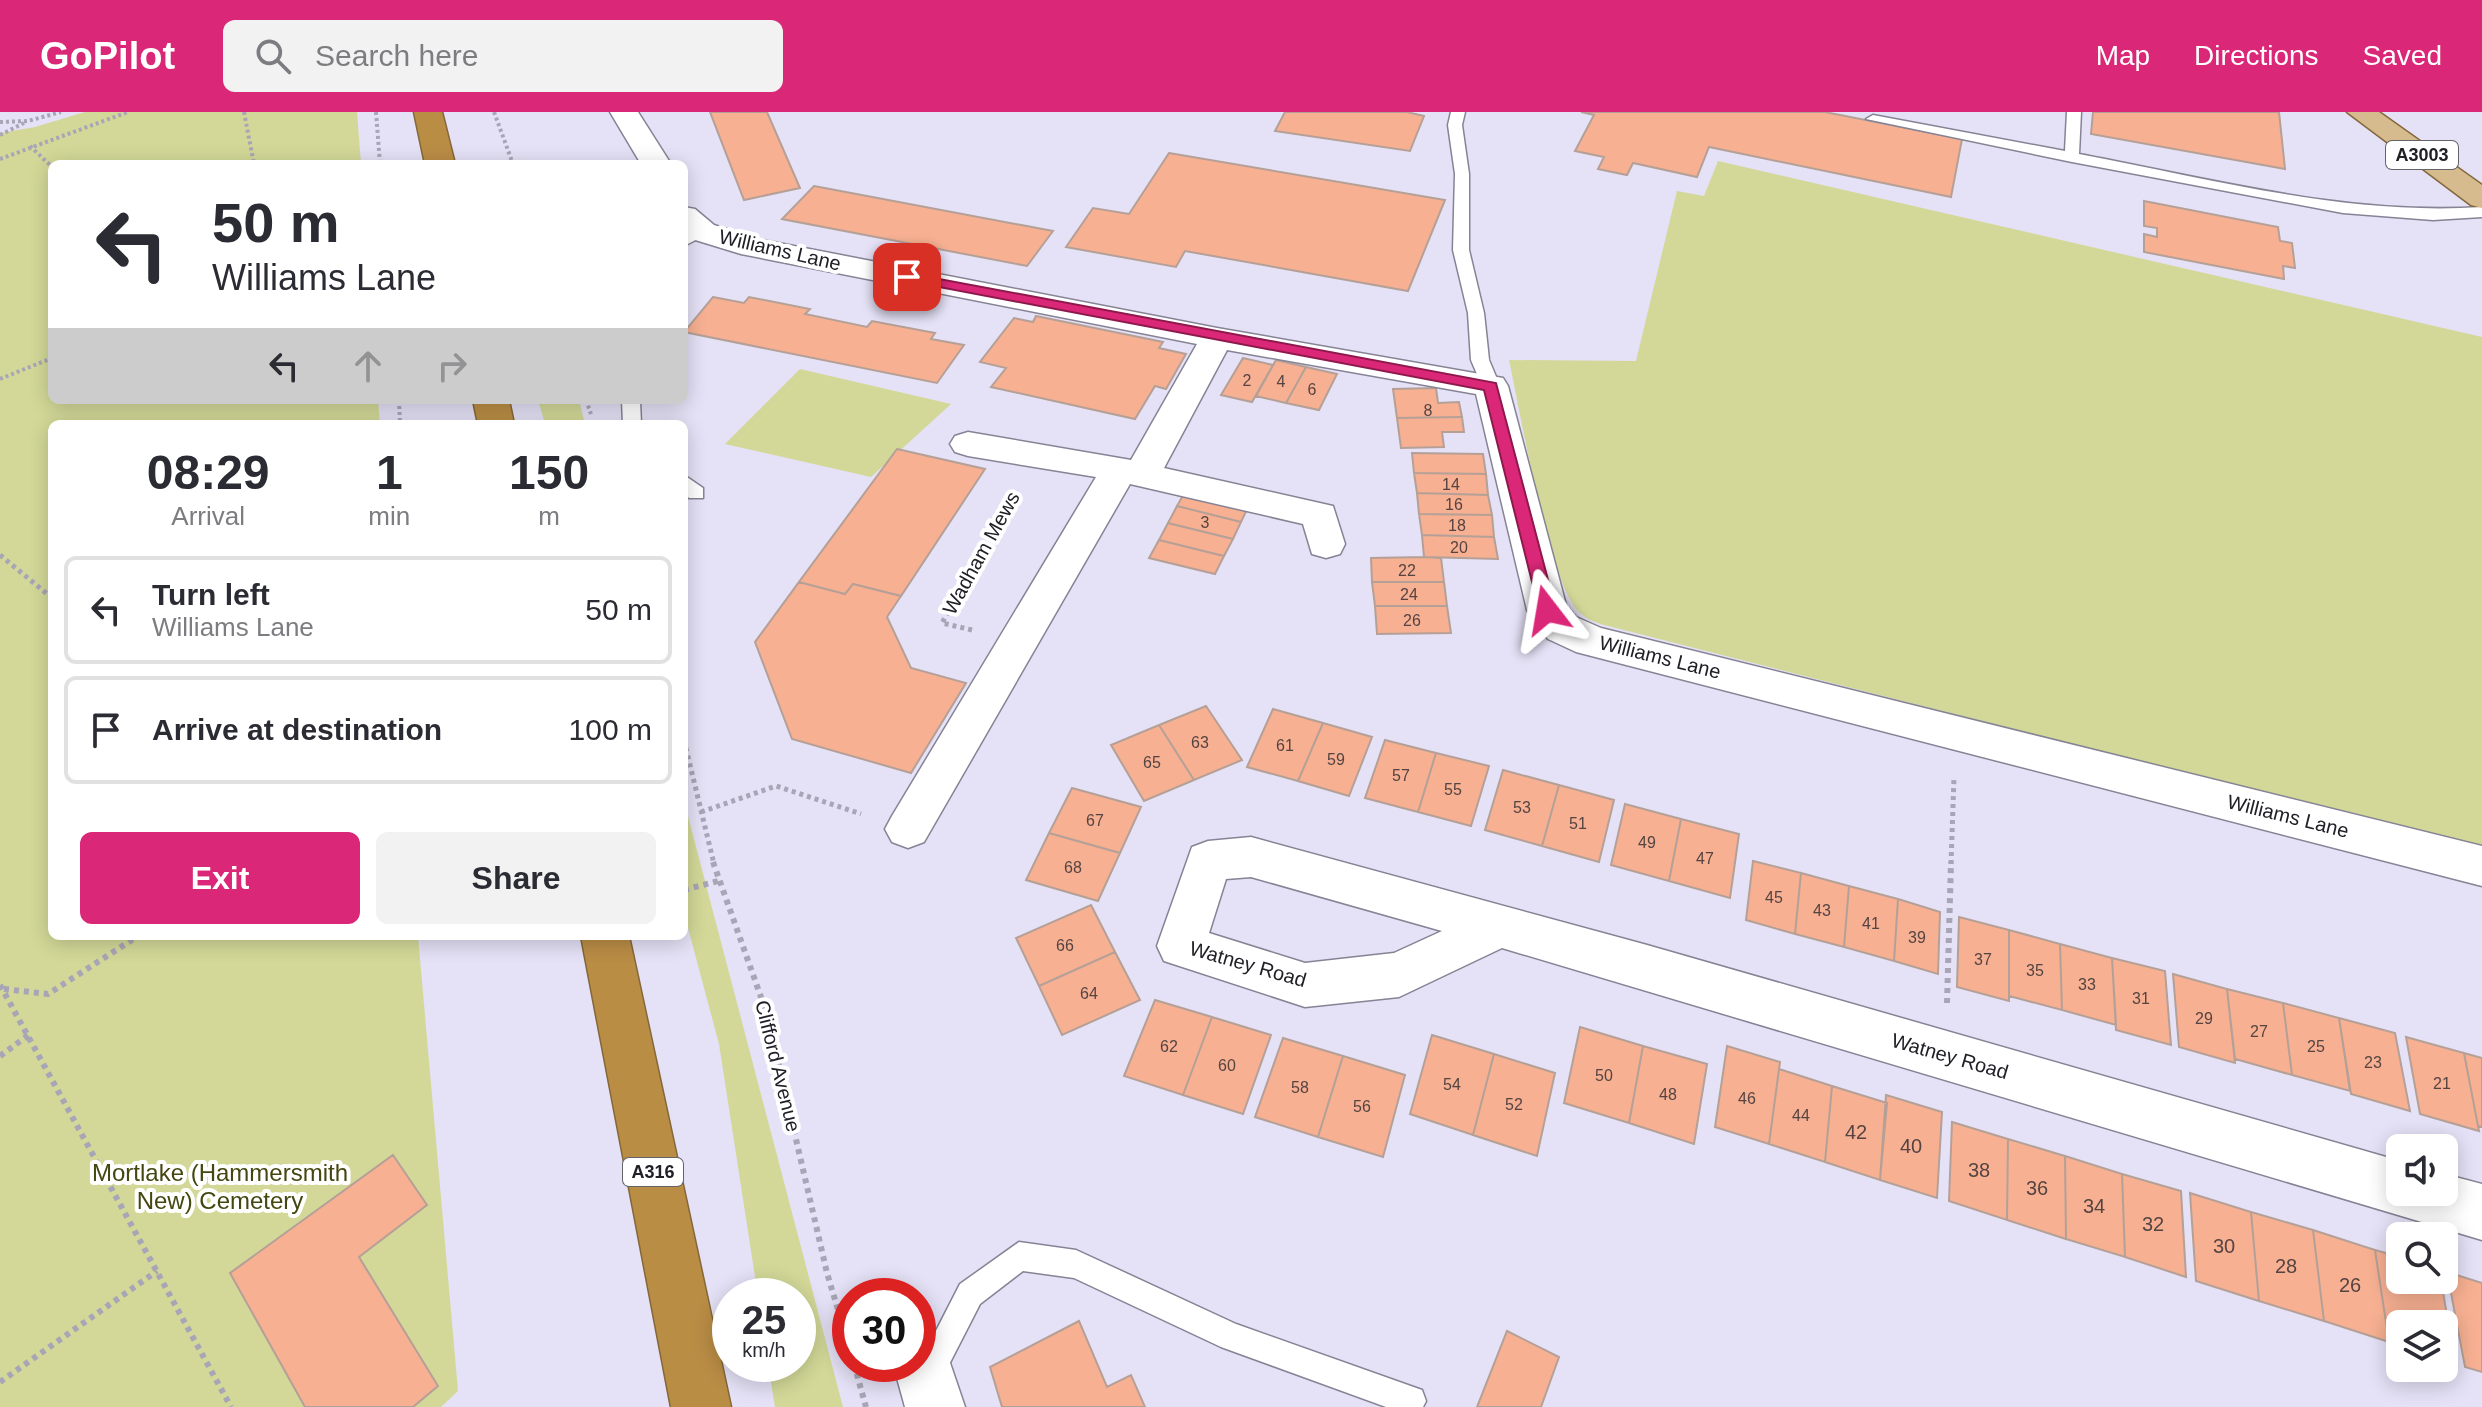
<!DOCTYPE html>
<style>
:root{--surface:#fff;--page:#f2f2f3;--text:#2b2b33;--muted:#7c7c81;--line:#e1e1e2;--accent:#db2777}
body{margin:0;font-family:Helvetica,sans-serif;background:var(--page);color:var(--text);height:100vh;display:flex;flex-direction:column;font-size:30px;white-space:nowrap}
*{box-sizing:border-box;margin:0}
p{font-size:26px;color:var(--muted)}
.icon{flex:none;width:44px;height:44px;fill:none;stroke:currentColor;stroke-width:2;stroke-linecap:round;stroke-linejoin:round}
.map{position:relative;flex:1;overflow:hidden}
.panel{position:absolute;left:48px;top:308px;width:640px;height:520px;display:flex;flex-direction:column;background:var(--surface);border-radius:12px;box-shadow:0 4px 20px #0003}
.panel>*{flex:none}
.guide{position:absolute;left:48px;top:48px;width:640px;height:244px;border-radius:12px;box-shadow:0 4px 20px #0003;background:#fff;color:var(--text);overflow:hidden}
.tools{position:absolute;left:2386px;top:1022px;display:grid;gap:16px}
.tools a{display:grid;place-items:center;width:72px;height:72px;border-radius:12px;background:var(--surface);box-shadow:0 4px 20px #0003;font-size:40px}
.speed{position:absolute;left:712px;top:1166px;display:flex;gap:16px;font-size:40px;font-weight:700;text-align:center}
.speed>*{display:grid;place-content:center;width:104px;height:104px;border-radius:50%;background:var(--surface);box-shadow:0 4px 20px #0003;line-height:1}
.speed small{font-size:20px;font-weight:400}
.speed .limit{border:12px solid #d22;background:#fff;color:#111}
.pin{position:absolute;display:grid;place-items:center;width:68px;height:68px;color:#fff;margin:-34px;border-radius:16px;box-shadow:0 4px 12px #0006}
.me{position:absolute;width:88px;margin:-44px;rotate:346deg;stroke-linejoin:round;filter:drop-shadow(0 0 6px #0008)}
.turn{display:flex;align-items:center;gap:28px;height:168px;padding:0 32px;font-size:36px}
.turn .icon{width:104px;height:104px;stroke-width:2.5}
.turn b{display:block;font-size:56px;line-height:68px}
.lanes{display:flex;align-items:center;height:76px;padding:0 32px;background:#0003;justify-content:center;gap:40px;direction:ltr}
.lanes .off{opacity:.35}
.eta{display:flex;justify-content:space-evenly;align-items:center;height:136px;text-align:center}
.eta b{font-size:48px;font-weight:700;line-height:56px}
.button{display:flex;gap:16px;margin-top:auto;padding:16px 32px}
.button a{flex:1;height:92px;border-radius:12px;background:var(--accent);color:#fff;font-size:32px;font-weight:700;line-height:92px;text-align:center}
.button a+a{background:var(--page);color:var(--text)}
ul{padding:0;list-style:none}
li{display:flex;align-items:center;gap:24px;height:108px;margin:0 16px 12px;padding:0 16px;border:4px solid var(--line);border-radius:12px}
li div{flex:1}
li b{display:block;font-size:30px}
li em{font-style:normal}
header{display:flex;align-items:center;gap:48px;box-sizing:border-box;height:112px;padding:0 40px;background:var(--accent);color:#fff}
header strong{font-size:38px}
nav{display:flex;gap:44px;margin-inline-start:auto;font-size:28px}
.search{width:560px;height:72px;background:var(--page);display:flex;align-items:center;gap:20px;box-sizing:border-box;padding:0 28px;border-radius:12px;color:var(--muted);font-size:30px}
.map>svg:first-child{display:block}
.green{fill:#d3d898}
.building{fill:#f7b092;stroke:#b5a097;stroke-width:2}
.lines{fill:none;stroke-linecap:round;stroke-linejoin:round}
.lane-casing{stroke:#868395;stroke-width:3}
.street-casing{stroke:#868395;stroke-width:3}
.primary-casing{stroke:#84673a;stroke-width:3}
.highway-casing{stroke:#84673a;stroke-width:3}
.path-far2{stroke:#a8a5b6;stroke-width:4;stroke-dasharray:3 3;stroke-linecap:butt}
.path-far1{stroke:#a8a5b6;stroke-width:5;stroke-dasharray:4 4;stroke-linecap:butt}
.path{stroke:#a8a5b6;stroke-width:6;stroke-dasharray:5 5;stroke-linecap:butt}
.lane{fill:#fff;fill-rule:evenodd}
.street{fill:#fff;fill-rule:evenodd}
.primary{fill:#d6bb8f;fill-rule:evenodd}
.highway{fill:#ba8d45;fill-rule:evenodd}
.route{fill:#db2777;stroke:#8e194d;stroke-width:2}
.labels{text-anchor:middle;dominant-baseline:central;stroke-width:8;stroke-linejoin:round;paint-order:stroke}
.number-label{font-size:16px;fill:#564442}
.shield{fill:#fff;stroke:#646368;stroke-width:2}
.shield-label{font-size:18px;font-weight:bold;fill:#212027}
.street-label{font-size:20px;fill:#212027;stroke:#fff}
.near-number-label{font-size:20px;fill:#564442}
.near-park-label{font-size:24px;fill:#444710;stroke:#fff}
</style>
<header>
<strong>GoPilot</strong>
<div class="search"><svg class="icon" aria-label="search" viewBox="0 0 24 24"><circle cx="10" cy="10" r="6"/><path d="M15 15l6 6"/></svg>Search here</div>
<nav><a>Map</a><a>Directions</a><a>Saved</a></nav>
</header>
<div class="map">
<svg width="2482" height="1295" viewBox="0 0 2482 1295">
<rect width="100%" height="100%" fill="#e5e1f6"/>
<path class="green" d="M 85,0 L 357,0 L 361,52 L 52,52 L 52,288 L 378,288 L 380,312 L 52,312 L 52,824 L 418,824 L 458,1279 L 441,1295 L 0,1295 L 0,21 L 35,15 Z
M 1718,49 L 2482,225 L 2482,736 L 1612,515 C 1600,512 1588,509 1579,500 C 1550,475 1519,293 1509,248 L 1636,249 L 1677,79 L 1704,84 Z
M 800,257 L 951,292 L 871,365 L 725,332 Z
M 538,288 L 579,288 L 585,312 L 545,312 Z
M 684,689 L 843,1295 L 775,1295 L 768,1252 L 798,1252 L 798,1184 L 758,1184 L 719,932 L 684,801 Z"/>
<path class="building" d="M 710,0 L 767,0 L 800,76 L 744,88 Z
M 1285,0 L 1407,0 L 1424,4 L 1410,39 L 1275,19 Z
M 1581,0 L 1825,0 L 1962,27 L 1951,85 L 1709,35 L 1697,65 L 1633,51 L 1627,63 L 1598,57 L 1604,45 L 1575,39 L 1594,3 Z
M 2093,0 L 2279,0 L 2285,57 L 2091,22 Z
M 1169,41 L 1445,88 L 1408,179 L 1185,139 L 1176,155 L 1066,135 L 1093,96 L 1129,102 Z
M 814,74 L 1053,119 L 1027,154 L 782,107 Z
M 2144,89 L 2278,115 L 2280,129 L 2292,131 L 2295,156 L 2283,154 L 2284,167 L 2144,140 L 2144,122 L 2157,125 L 2157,116 L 2144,114 Z
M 713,185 L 744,191 L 749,185 L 810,197 L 805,202 L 867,215 L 872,209 L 935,221 L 931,227 L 964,233 L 937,271 L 684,220 Z
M 1036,204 L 1163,230 L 1159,236 L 1186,242 L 1166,277 L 1155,274 L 1135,307 L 991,275 L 1006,256 L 980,250 L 1014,206 L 1033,210 Z
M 1243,246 L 1273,253 L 1252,290 L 1221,283 Z
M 1276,248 L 1306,255 L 1286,291 L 1256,284 Z
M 1306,255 L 1337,262 L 1319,298 L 1286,291 Z
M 1436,276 L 1438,291 L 1459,290 L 1462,305 L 1397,306 L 1393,277 Z
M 1462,305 L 1464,320 L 1442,320 L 1444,335 L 1401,336 L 1397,306 Z
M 897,337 L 985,357 L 901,484 L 853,472 L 845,482 L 799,470 Z
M 1412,341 L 1483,342 L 1486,362 L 1414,361 Z
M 1414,361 L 1486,362 L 1488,383 L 1417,381 Z
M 1186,378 L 1249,393 L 1241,410 L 1177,394 Z
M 1417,381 L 1488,383 L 1492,403 L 1419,402 Z
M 1177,394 L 1241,410 L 1233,427 L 1168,411 Z
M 1419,402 L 1492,403 L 1494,425 L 1422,423 Z
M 1168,411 L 1233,427 L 1224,444 L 1159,428 Z
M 1422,423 L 1494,425 L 1498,447 L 1424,445 Z
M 1159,428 L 1224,444 L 1215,462 L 1149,446 Z
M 1424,445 L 1441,446 L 1444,470 L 1372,470 L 1371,446 Z
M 799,470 L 845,482 L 853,472 L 901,484 L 887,505 L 911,556 L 966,571 L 911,661 L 792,627 L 755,530 Z
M 1372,470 L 1444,470 L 1447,494 L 1375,494 Z
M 1375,494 L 1447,494 L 1451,521 L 1377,522 Z
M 1206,594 L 1242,648 L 1194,668 L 1159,613 Z
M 1273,597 L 1323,611 L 1298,669 L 1247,655 Z
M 1323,611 L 1372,625 L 1349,684 L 1298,669 Z
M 1159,613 L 1194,668 L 1144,689 L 1111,633 Z
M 1385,628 L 1436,641 L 1418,700 L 1365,686 Z
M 1436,641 L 1489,654 L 1471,714 L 1418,700 Z
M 1503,658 L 1559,673 L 1542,734 L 1485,718 Z
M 1559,673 L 1614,688 L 1599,750 L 1542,734 Z
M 1072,676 L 1141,695 L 1120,741 L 1049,721 Z
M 1625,692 L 1681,707 L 1669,769 L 1611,753 Z
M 1681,707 L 1739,722 L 1730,786 L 1669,769 Z
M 1049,721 L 1120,741 L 1098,789 L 1026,768 Z
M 1753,749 L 1801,761 L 1795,822 L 1746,808 Z
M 1801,761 L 1849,774 L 1844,835 L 1795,822 Z
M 1849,774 L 1898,787 L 1894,849 L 1844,835 Z
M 1898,787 L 1940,800 L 1938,862 L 1894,849 Z
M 1091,793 L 1115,840 L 1039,874 L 1016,826 Z
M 1959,805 L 2009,818 L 2009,889 L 1957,875 Z
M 2009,818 L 2060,832 L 2062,898 L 2009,884 Z
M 2060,832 L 2112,846 L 2116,913 L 2062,898 Z
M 1115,840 L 1140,888 L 1062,923 L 1039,874 Z
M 2112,846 L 2165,859 L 2171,933 L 2116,918 Z
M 2173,862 L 2227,877 L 2235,951 L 2179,935 Z
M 2227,877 L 2283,891 L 2292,963 L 2235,947 Z
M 1155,888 L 1212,905 L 1183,983 L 1124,964 Z
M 2283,891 L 2339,906 L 2350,979 L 2292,963 Z
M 1212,905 L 1271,923 L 1243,1002 L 1183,983 Z
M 2339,906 L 2395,921 L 2410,999 L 2351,982 Z
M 1580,915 L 1643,934 L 1629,1011 L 1564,991 Z
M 1432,923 L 1494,942 L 1473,1023 L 1410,1002 Z
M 2406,925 L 2464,941 L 2479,1019 L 2420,1002 Z
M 1283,926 L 1343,944 L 1318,1025 L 1255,1005 Z
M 1643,934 L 1707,952 L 1694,1032 L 1629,1011 Z
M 1727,934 L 1780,950 L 1769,1032 L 1715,1015 Z
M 2464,941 L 2482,946 L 2482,1015 L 2478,1014 Z
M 1494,942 L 1555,961 L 1537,1044 L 1473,1023 Z
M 1343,944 L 1405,963 L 1383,1045 L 1318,1025 Z
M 1779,957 L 1832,974 L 1825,1050 L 1769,1032 Z
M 1832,974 L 1887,991 L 1880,1068 L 1825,1050 Z
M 1886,983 L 1942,1000 L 1937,1086 L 1880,1068 Z
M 1952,1010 L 2008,1027 L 2007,1108 L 1949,1089 Z
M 2008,1027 L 2065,1044 L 2066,1127 L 2007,1108 Z
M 393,1043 L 427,1093 L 359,1145 L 438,1274 L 413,1295 L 305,1295 L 230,1161 Z
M 2065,1044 L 2122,1062 L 2125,1145 L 2066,1127 Z
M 2122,1062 L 2181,1079 L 2186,1165 L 2125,1145 Z
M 2190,1081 L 2251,1100 L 2259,1189 L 2196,1169 Z
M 2251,1100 L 2313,1118 L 2324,1209 L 2259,1189 Z
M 2313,1118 L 2375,1138 L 2389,1230 L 2324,1209 Z
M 2375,1138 L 2400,1145 L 2400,1168 L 2441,1168 L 2455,1251 L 2444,1248 L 2444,1212 L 2400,1212 L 2400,1234 L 2389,1230 Z
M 2447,1160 L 2482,1171 L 2482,1260 L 2465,1255 Z
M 1079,1209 L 1107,1275 L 1131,1263 L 1145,1295 L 1002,1295 L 990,1255 Z
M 1507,1219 L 1559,1245 L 1541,1295 L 1477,1295 Z"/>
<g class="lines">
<g class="lane-casing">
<path id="lane" d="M 1451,0 L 1465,0 L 1462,13 L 1469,62 L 1469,138 L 1484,201 L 1489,248 L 1500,274 L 1491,280 L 1482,274 L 1471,248 L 1468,201 L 1453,138 L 1455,62 L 1448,13 Z
M 2067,0 L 2081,0 L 2079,42 C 2212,67 2347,104 2482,95 L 2482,105 L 2433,108 L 2343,101 L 2072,50 L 1866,7 L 1873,3 L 2065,39 Z
M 698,117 L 711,120 L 684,134 L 684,123 Z
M 622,288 L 640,288 L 641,312 L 623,312 Z
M 684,363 L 703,376 L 703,386 L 689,386 L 684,380 Z
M 1019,1130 L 1076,1138 L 1236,1212 L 1422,1278 L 1426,1289 L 1423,1295 L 1386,1295 L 1221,1235 L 1074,1166 L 1023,1159 L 980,1192 L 937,1276 L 927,1281 L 917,1276 L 912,1266 L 917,1256 L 960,1172 Z"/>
</g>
<g class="street-casing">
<path id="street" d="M 610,0 L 638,0 L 671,52 L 641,52 Z
M 684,95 L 695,97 L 714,113 L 758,127 L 1217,216 L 1503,266 L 1508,274 L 1566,493 L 1576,505 L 1601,516 L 2482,734 L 2482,774 L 1576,540 L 1548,527 L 1527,498 L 1476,282 L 1227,238 L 1164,356 L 1333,394 L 1345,432 L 1340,442 L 1326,446 L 1312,442 L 1303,412 L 1130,372 L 924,730 L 908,736 L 892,730 L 885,717 L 892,704 L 1096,365 L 968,344 L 955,340 L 950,332 L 955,324 L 968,320 L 1131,348 L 1197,232 L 741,142 L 692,127 L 684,120 Z
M 1251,725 L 1647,833 L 2400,1049 L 2400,1080 L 2444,1080 L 2444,1062 L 2482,1072 L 2482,1128 L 1502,836 L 1399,885 L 1305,895 L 1164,849 L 1157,834 L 1192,735 L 1208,729 ZM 1251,765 L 1442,819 L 1394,841 L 1305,851 L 1209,821 L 1226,767 Z
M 927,1236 L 948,1245 L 965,1295 L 905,1295 L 897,1266 L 903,1252 L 918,1252 L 918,1240 Z"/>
</g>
<g class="primary-casing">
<path id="primary" d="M 2347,0 L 2379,0 L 2482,73 L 2482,96 L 2471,93 Z"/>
</g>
<g class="highway-casing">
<path id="highway" d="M 414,0 L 442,0 L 455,52 L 425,52 Z
M 473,288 L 509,288 L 514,312 L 478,312 Z
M 581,824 L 629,824 L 731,1295 L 671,1295 Z"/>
</g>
<path class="path-far2" d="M 244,0 L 254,52
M 376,0 L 380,52
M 494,0 L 513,52
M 0,10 L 28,9 L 61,0
M 0,23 L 24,11
M 30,34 L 52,55
M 0,47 L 128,0
M 0,267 L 52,246
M 399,288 L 400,312
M 586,288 L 591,302"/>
<path class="path-far1" d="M 0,443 L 52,486
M 972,518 L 942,511 L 1016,379
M 684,628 L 714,752
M 701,700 L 776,674 L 861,702
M 1951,752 L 1954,665"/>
<path class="path" d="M 713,750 L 767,902 L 827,1161 L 850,1238
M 684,778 L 718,769
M 0,873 L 231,1295
M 4,877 L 48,882 L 138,824
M 1947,891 L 1951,750
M 0,944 L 30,922
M 854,1252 L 866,1295
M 0,1270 L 157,1159"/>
<use href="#lane" class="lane"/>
<use href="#street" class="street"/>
<use href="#primary" class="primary"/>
<use href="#highway" class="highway"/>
</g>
<path class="route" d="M 907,161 L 1496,271 L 1556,498 L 1547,505 L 1539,498 L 1484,278 L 902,168 L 902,162 Z"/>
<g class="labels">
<g class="number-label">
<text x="1247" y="268">2</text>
<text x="1281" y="269">4</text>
<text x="1312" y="277">6</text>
<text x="1428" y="298">8</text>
<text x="1451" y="372">14</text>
<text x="1454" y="392">16</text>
<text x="1205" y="410">3</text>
<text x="1457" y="413">18</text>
<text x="1459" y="435">20</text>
<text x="1407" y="458">22</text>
<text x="1409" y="482">24</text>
<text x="1412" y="508">26</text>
<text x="1200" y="630">63</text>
<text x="1285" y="633">61</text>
<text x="1336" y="647">59</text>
<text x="1152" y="650">65</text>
<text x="1401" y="663">57</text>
<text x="1453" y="677">55</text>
<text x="1522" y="695">53</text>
<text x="1095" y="708">67</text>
<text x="1578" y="711">51</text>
<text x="1647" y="730">49</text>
<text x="1705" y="746">47</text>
<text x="1073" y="755">68</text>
<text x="1774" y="785">45</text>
<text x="1822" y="798">43</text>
<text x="1871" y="811">41</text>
<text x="1917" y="825">39</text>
<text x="1065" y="833">66</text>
<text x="1983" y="847">37</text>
<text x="2035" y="858">35</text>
<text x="2087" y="872">33</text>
<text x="1089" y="881">64</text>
<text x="2141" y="886">31</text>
<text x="2204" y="906">29</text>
<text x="2259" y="919">27</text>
<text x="1169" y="934">62</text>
<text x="2316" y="934">25</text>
<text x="2373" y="950">23</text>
<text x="1227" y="953">60</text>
<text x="1604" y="963">50</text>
<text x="2442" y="971">21</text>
<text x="1452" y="972">54</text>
<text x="1300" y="975">58</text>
<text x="1668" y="982">48</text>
<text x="1747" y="986">46</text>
<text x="1514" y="992">52</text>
<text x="1362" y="994">56</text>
<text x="1801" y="1003">44</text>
</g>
<g class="shield">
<rect x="2386" y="29" width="72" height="28" rx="6"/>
<rect x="623" y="1046" width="60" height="28" rx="6"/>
</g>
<g class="shield-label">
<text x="2422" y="43">A3003</text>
<text x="653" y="1060">A316</text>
</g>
<g class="street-label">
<text transform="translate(780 138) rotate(13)">Williams Lane</text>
<text transform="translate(981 441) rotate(-61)">Wadham Mews</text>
<text transform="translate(1660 545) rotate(14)">Williams Lane</text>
<text transform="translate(2288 704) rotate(14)">Williams Lane</text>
<text transform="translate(1248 852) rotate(16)">Watney Road</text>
<text transform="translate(1950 944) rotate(16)">Watney Road</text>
<text transform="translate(778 954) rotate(76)">Clifford Avenue</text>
</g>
<g class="near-number-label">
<text x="1856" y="1020">42</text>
<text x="1911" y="1034">40</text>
<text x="1979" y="1058">38</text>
<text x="2037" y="1076">36</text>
<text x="2094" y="1094">34</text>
<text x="2153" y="1112">32</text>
<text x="2224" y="1134">30</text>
<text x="2286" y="1154">28</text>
<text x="2350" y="1173">26</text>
</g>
<g class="near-park-label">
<text x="220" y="1060">Mortlake (Hammersmith<tspan x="220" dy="28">New) Cemetery</tspan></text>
</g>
</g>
</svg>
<div class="tools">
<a><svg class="icon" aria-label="sound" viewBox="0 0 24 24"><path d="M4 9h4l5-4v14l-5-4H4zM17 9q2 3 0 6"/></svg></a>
<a><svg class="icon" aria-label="search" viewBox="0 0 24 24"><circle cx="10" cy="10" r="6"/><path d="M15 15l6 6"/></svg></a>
<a><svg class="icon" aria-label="layers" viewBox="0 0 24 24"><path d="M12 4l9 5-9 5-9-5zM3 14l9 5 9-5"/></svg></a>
</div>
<div class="speed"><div>25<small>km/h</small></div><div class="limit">30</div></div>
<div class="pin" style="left:907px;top:165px;background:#d93025"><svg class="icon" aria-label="arrive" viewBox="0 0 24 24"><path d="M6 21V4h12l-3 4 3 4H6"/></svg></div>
<svg class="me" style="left:1547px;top:498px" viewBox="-20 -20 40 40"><path d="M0-17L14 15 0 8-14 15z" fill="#db2777" stroke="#fff" stroke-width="4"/></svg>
<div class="guide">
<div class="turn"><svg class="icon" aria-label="left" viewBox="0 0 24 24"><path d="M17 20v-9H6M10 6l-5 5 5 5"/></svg><div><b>50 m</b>Williams Lane</div></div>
<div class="lanes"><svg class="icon" aria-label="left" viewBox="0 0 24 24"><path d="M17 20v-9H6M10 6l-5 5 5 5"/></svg><svg class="icon off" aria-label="ahead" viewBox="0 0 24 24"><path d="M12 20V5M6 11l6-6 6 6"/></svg><svg class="icon off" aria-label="right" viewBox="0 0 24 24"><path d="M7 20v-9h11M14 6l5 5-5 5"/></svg></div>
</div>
<section class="panel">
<div class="eta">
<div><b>08:29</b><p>Arrival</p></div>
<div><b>1</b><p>min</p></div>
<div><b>150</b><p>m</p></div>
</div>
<ul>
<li><svg class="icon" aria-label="left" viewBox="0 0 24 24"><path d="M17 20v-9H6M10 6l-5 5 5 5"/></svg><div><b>Turn left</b><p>Williams Lane</p></div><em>50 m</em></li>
<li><svg class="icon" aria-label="arrive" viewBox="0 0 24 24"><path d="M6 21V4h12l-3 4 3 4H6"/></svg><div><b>Arrive at destination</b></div><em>100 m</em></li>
</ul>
<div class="button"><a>Exit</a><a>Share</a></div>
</section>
</div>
